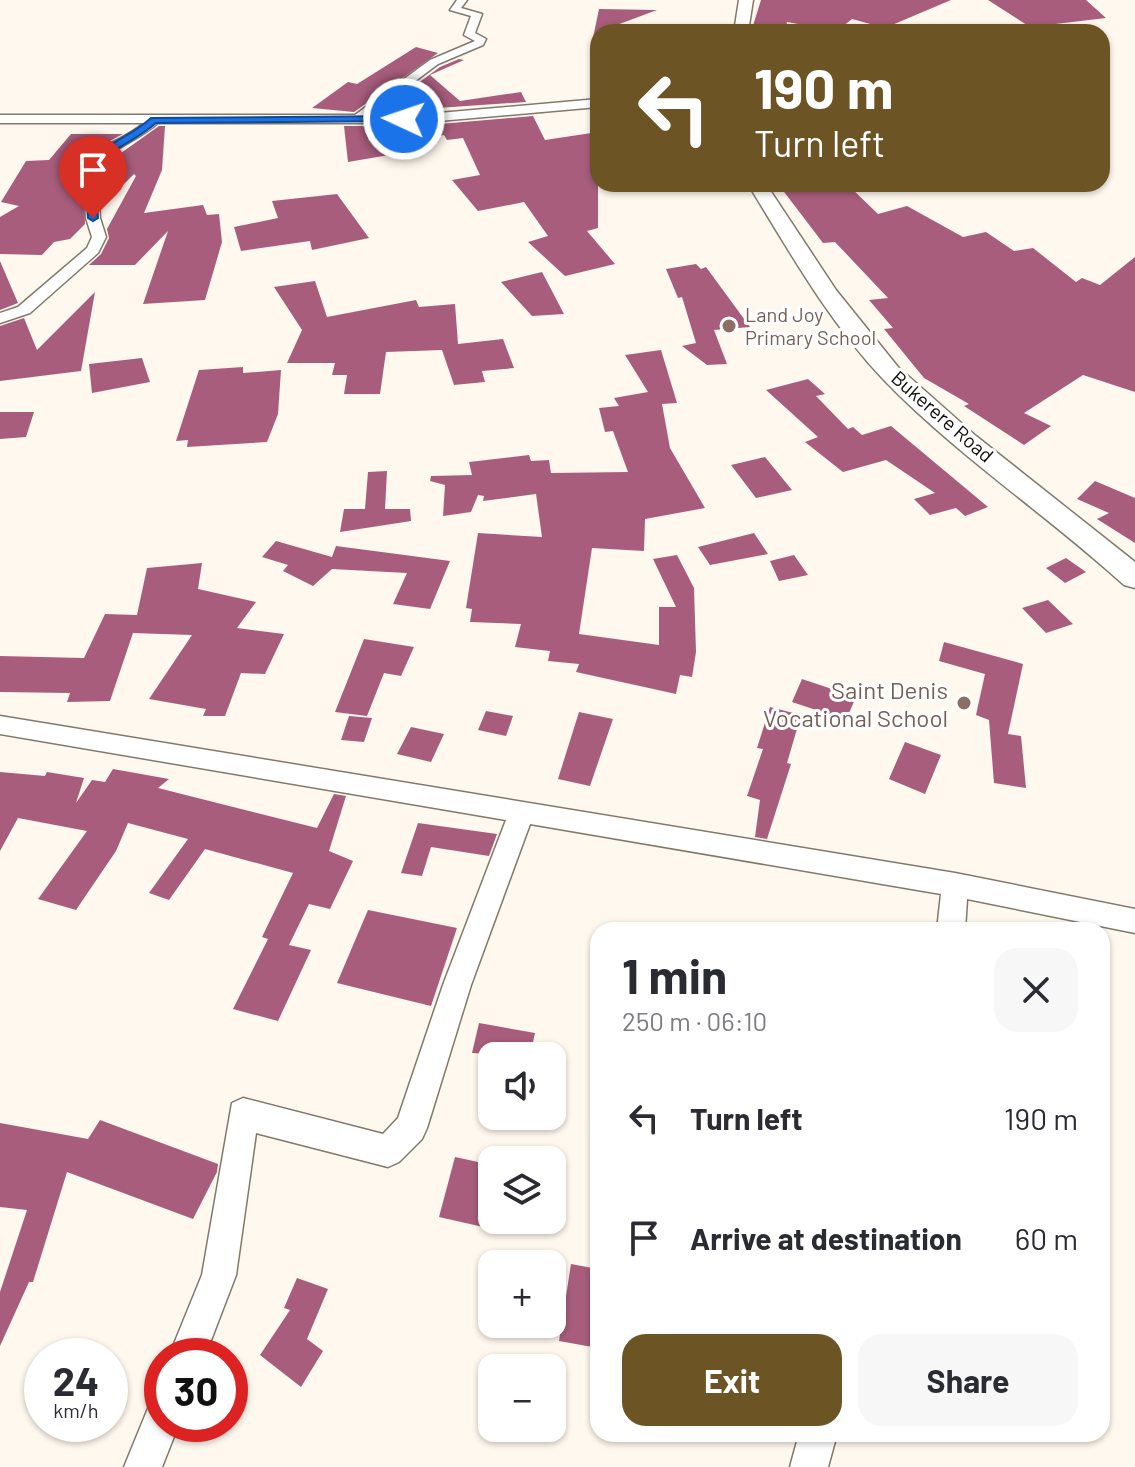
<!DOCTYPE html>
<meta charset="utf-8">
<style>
:root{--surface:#fff;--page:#f7f7f7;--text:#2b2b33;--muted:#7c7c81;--accent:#6c5424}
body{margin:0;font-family:Barlow,sans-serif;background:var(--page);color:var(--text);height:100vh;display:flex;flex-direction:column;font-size:30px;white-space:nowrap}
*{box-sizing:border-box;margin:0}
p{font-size:26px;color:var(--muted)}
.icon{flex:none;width:44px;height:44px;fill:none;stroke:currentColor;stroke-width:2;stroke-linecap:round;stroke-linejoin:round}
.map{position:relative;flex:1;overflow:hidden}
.drawer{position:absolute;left:590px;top:922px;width:520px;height:520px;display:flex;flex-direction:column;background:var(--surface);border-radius:24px;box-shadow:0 2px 6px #0004}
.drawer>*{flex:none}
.hud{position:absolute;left:590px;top:24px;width:520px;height:168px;border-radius:24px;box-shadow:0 2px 6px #0004;background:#6c5424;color:#fff;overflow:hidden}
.controls{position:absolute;left:478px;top:1042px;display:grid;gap:16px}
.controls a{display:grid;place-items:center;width:88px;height:88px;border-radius:16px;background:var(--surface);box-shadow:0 2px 6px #0004;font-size:40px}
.speed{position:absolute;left:24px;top:1338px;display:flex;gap:16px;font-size:40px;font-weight:700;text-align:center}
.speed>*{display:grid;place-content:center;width:104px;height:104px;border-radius:50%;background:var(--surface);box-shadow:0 2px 6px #0004;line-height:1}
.speed small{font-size:20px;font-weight:400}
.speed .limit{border:12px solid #d22;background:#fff;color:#111}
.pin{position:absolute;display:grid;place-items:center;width:68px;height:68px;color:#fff;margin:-82px -34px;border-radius:50% 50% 50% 0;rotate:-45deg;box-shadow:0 0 8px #0007}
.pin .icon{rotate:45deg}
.me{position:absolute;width:88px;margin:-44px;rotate:273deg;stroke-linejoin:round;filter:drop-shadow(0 0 6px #0008)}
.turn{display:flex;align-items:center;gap:28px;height:168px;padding:0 32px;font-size:36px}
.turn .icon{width:104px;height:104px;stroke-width:2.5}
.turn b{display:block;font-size:56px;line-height:68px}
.round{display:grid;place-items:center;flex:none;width:84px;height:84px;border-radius:24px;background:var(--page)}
.head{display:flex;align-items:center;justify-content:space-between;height:136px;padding:0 32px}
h1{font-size:48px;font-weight:700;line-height:60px}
.button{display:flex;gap:16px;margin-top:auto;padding:16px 32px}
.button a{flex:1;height:92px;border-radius:24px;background:var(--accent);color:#fff;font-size:32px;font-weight:700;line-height:92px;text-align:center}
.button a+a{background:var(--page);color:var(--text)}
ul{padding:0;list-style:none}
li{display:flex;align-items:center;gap:24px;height:120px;padding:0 32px}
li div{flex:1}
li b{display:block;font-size:30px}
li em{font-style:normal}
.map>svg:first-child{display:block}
.building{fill:#a85d7c}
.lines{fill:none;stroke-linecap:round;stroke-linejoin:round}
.street-casing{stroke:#82796a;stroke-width:3}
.secondary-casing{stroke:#82796a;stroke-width:3}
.street{fill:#fff;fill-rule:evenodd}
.secondary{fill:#fff;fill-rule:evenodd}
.route{fill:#1a73e8;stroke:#114b97;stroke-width:2}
.education-dot{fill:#8d6e63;stroke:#fff;stroke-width:3}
.labels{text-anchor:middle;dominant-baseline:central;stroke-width:6;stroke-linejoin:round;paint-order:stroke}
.far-education-label{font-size:20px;fill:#785e54;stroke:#fff;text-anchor:start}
.far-street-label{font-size:20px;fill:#100d08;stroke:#fff}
.education-label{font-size:24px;fill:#785e54;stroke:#fff;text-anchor:end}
</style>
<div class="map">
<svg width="1135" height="1467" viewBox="0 0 1135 1467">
<rect width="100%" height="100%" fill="#fff8ee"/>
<path class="building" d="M 761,0 L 951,0 L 885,28 L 852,19 L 837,31 L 787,22 L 785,32 L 751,32 Z
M 988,0 L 1086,0 L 1106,18 L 1030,27 Z
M 599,9 L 657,10 L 598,32 L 593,38 Z
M 416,47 L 438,53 L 354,112 L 312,108 L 348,82 L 357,84 Z
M 459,59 L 464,60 L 430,75 L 460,101 L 521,92 L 526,102 L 379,112 L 440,67 Z
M 533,116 L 545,140 L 598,132 L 598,228 L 587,231 L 615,264 L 565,276 L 528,242 L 548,236 L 524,202 L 478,211 L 452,180 L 480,175 L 463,138 L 447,140 L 444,135 L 390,148 L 395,154 L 348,162 L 344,126 L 416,126 Z
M 159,126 L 165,126 L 162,170 L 144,213 L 203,205 L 207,215 L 219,214 L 222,242 L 205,300 L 143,304 L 168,231 L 135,265 L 89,265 L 101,254 L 109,238 L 107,229 L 136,176 L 134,174 L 102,206 L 100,168 Z
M 71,134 L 123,134 L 97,148 L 82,164 L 85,224 L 70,239 L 54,242 L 42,255 L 0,254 L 0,217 L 19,206 L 1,202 L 26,161 L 49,160 Z
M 778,184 L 847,184 L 878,214 L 907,206 L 963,237 L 986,232 L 1014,251 L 1033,248 L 1076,282 L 1082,278 L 1100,285 L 1135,257 L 1135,392 L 1083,375 L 1024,413 L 1051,426 L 1024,445 L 964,406 L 969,404 L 924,378 L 884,329 L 893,328 L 869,300 L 888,298 L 835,242 L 823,243 Z
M 337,194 L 369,238 L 312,250 L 310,241 L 241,251 L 234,227 L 278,218 L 272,201 Z
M 0,261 L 18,303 L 0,310 Z
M 696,264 L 701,269 L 706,267 L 750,327 L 714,330 L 727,364 L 707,365 L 682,346 L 696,343 L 682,297 L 678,298 L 666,269 Z
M 542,272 L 564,314 L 532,316 L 501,282 Z
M 315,281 L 327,317 L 416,300 L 419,307 L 455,304 L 458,344 L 503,339 L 514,368 L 482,371 L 485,382 L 454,385 L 442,350 L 386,352 L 380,394 L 344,394 L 347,375 L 332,375 L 335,363 L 287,363 L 302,330 L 274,287 Z
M 95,292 L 81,371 L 0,381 L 0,326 L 24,318 L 37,350 Z
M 661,350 L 677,403 L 662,404 L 670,448 L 705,508 L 645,519 L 644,551 L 592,548 L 579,634 L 659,645 L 659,607 L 676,607 L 653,559 L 677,555 L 694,588 L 696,652 L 692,677 L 680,675 L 676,694 L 576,672 L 579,664 L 548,661 L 550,651 L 515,647 L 521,624 L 470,622 L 472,609 L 466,608 L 478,533 L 542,537 L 536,494 L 483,501 L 484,496 L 478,495 L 471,512 L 443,516 L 445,485 L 430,481 L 431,476 L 472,475 L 469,462 L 529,455 L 531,461 L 549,460 L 551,473 L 628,472 L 613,431 L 605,432 L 599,408 L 619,406 L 614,398 L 648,392 L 625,355 Z
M 142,358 L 150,382 L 92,393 L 89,364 Z
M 243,367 L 243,373 L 281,370 L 278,414 L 267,442 L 187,447 L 188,440 L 176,441 L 199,370 Z
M 808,379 L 825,394 L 816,396 L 848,429 L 853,427 L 862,435 L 891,426 L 988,507 L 965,516 L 956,508 L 930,515 L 914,499 L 935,493 L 886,460 L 843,472 L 805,442 L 818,437 L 766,390 Z
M 0,412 L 34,412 L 26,437 L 0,439 Z
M 765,457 L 792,490 L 756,498 L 731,465 Z
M 387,471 L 385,509 L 410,509 L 411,521 L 340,532 L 344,509 L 365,509 L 368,472 Z
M 1095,481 L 1135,498 L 1135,543 L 1097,519 L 1109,513 L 1077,499 Z
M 754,533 L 768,554 L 710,565 L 698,547 Z
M 276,541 L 332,557 L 336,546 L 450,561 L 430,609 L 393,604 L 407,573 L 332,569 L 313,586 L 283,571 L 288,565 L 262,557 Z
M 794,555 L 808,575 L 779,581 L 770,561 Z
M 1066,558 L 1086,572 L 1065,583 L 1046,568 Z
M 202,563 L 198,589 L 256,602 L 237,628 L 284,634 L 265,674 L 241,673 L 225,716 L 203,716 L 206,709 L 149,699 L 192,635 L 133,633 L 135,627 L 110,701 L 67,702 L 70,693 L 0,692 L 0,656 L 84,658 L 105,614 L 137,615 L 147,568 Z
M 1048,600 L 1073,624 L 1046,633 L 1022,608 Z
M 364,639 L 414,647 L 401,676 L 384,673 L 367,716 L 335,712 Z
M 944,642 L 1023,664 L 1008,734 L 1021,736 L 1026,788 L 994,783 L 989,720 L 976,715 L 985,674 L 939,661 Z
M 802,679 L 856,697 L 846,720 L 792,702 Z
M 770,707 L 801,715 L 787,763 L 791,764 L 767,839 L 755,837 L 760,800 L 747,796 L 763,749 L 757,748 Z
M 486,711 L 513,716 L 506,736 L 478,730 Z
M 579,712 L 613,719 L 590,786 L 558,779 Z
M 349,716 L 372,718 L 364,742 L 341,740 Z
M 411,727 L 444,734 L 431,762 L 397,754 Z
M 905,742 L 941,755 L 925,794 L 889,779 Z
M 113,769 L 169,779 L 158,788 L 317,828 L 334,794 L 346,796 L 329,851 L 353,861 L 330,909 L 309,904 L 289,945 L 311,950 L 278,1021 L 233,1009 L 268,939 L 262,937 L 293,873 L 205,849 L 169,900 L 149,893 L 188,839 L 128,823 L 116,851 L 76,910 L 38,899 L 87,831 L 18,818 L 0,851 L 0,772 L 45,776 L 47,772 L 84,778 L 76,803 L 92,780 L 105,782 Z
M 418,823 L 497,834 L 489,856 L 431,847 L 422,876 L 401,873 Z
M 368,910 L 457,928 L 431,1006 L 337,983 Z
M 479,1023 L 535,1033 L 530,1056 L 472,1053 Z
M 100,1120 L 218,1164 L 217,1172 L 193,1219 L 67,1172 L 33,1282 L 29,1282 L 0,1346 L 0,1292 L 27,1210 L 0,1207 L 0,1123 L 88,1139 Z
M 455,1157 L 492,1165 L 492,1229 L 439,1217 Z
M 571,1264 L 598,1269 L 598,1348 L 559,1341 Z
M 297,1278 L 328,1289 L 307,1339 L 323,1351 L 301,1387 L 260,1355 L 290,1310 L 284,1308 Z"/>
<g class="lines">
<g class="street-casing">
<path id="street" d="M 457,0 L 467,0 L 461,8 L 482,14 L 475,33 L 486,39 L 483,45 L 438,64 L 370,115 L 416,115 L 598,99 L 598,107 L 416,123 L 158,123 C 138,141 114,146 97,167 L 100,218 L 106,237 L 98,253 L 30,313 L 0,323 L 0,313 L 18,307 L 87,248 L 92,237 L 86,218 L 84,166 C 105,139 121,143 144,123 L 0,123 L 0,115 L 355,115 L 430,60 L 475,41 L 464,35 L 471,16 L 450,10 Z
M 0,716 L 955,873 L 1135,909 L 1135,933 L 967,899 L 965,930 L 937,930 L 941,894 L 530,824 L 471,985 L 427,1128 L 422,1139 L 399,1162 L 388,1167 L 256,1133 L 236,1275 L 205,1356 L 169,1356 L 202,1275 L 232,1103 L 243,1098 L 383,1134 L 398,1118 L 443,985 L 506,820 L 0,734 Z
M 162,1400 L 162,1424 L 179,1424 L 162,1467 L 124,1467 L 149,1406 Z
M 799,1434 L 837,1434 L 828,1467 L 790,1467 Z"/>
</g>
<g class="secondary-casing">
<path id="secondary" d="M 739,0 L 753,0 L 748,32 L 734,32 Z
M 748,184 L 766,184 L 836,290 L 898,367 L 976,436 L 1135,562 L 1135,588 L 1124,585 C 1046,514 956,455 883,379 C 829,322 789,251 748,184 Z"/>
</g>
<use href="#street" class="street"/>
<use href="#secondary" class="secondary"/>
</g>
<path class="route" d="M 404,116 L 407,121 L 156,123 C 136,141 113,147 95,166 L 98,218 L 93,221 L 88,218 L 85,166 C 105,142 128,139 151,118 Z"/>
<g class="education-dot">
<circle cx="729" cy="326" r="8"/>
<circle cx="964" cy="703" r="8"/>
</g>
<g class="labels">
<g class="far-education-label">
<text x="745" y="314">Land Joy<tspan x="745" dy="23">Primary School</tspan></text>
</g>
<g class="far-street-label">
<text transform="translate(943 416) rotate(41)">Bukerere Road</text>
</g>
<g class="education-label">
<text x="948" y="689">Saint Denis<tspan x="948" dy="28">Vocational School</tspan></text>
</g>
</g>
</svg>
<div class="controls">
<a><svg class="icon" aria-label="sound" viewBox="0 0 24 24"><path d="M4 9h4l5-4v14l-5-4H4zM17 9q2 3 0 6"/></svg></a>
<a><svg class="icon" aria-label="layers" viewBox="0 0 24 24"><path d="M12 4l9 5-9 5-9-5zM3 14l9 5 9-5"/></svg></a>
<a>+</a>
<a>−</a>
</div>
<div class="speed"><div>24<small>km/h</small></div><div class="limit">30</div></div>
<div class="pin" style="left:93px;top:218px;background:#d93025"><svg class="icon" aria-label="arrive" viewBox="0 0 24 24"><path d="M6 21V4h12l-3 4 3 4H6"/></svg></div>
<svg class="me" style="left:404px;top:119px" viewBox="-20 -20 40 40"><circle r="17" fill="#1a73e8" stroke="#fff" stroke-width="3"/><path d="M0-11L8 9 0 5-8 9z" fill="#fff"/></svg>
<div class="hud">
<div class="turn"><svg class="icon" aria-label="left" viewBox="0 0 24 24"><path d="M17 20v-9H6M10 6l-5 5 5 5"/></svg><div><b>190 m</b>Turn left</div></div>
</div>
<section class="drawer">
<div class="head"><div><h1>1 min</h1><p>250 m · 06:10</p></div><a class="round"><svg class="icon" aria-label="close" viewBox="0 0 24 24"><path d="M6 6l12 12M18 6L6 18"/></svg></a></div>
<ul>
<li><svg class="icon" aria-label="left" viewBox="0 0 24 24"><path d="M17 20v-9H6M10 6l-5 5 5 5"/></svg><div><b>Turn left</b></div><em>190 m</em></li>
<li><svg class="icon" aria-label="arrive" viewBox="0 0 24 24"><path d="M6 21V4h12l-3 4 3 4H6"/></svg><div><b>Arrive at destination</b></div><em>60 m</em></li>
</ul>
<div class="button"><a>Exit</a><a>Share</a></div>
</section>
</div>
